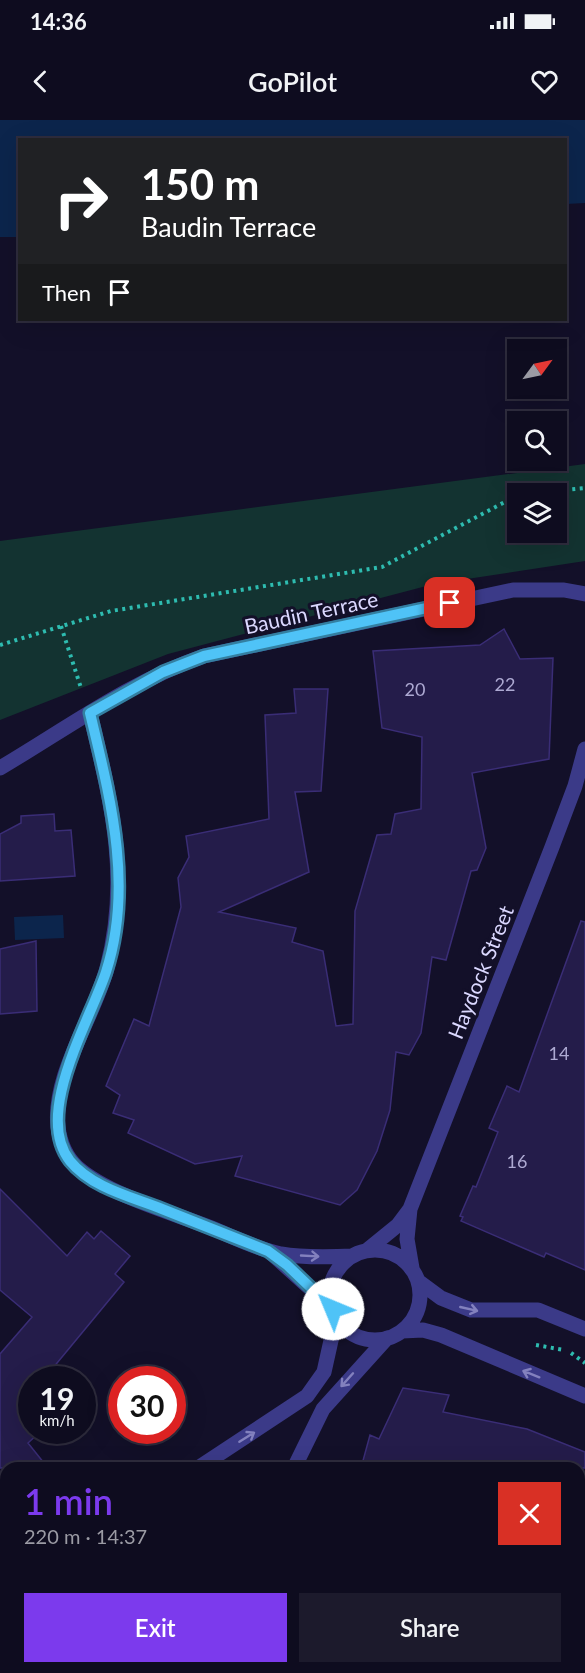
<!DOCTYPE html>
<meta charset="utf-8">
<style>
:root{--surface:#0e0c1f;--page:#1c1a2c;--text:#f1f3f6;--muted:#9b9ba4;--line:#2e2c3d;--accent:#7c3aed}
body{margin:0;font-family:Lato,sans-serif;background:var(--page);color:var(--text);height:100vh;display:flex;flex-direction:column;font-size:22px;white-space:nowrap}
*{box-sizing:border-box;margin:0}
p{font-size:20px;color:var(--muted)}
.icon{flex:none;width:33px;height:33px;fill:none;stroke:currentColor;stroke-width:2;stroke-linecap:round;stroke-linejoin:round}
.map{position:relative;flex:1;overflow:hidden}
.details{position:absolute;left:0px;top:1342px;width:585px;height:212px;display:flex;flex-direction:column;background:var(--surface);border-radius:18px 18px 0 0;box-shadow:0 6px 24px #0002,0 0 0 2px var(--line)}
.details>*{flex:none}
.hud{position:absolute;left:18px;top:18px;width:549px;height:183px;border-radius:0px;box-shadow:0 6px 24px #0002,0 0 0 2px var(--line);background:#202124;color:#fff;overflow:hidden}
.needle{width:39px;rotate:57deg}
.buttons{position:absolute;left:507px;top:219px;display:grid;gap:12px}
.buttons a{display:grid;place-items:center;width:60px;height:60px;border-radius:0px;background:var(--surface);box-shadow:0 6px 24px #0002,0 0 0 2px var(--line);font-size:30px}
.speed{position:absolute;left:18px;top:1246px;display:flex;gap:12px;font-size:30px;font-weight:700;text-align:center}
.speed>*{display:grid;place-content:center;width:78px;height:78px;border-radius:50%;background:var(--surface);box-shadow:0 6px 24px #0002,0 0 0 2px var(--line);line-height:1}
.speed small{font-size:15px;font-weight:400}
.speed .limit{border:9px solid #d22;background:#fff;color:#111}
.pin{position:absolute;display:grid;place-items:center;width:51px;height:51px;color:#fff;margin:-26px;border-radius:12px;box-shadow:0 3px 9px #0006}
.me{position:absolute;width:66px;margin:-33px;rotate:315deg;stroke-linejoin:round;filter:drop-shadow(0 0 4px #0008)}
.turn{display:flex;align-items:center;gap:21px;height:126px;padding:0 24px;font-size:27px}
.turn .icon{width:78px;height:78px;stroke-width:2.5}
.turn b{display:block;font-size:42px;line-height:51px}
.then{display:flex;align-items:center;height:57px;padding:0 24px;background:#0003;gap:12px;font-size:22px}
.round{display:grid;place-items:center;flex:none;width:63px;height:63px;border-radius:0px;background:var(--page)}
.headline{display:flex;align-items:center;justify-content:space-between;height:102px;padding:0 24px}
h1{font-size:36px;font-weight:600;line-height:45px;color:var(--accent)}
.cta{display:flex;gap:12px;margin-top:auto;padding:12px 24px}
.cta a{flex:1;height:69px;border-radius:0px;background:var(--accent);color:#fff;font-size:24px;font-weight:600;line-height:69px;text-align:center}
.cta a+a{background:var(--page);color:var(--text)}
.status{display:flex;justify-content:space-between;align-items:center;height:42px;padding:0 30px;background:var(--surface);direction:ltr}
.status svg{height:16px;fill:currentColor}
header{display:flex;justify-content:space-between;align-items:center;height:78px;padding:0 24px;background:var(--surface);font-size:27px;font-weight:600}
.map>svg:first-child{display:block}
.green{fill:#133331;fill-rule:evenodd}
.water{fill:#0c254c}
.building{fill:#241c4a;stroke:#3a2d76;stroke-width:1.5}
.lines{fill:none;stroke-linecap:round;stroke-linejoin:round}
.path{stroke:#2ebcb0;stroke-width:4;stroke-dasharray:3 4.5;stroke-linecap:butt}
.minor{stroke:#3b3a88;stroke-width:15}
.oneway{stroke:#8381be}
.route-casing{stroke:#337fa1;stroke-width:15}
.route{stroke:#4fc3f7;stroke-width:10}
.labels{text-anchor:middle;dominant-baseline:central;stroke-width:6;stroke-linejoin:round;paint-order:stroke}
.number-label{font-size:18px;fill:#ada9d2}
.street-label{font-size:21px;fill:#dbd8ff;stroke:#131029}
</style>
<div class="status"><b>14:36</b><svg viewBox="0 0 49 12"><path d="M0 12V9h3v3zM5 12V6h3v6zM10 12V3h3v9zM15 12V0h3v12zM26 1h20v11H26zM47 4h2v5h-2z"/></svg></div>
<header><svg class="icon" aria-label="back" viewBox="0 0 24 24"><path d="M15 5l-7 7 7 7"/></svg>GoPilot<svg class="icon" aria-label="heart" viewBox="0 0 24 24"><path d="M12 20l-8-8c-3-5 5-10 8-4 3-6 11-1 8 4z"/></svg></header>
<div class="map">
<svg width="585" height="1553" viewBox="0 0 585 1553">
<rect width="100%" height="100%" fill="#131029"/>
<path class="green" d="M 585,344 L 585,441 L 434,464 L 168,534 L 0,600 L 0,421 ZM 518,374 L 556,374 L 556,412 L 518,412 Z"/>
<path class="water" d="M 0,0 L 585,0 L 585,83 L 566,84 L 566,20 L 20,20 L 19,117 L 0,117 Z
M 63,795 L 64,818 L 15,820 L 14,797 Z"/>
<path class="building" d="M 504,509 L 520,539 L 553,538 L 549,639 L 472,653 L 486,728 L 477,750 L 471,751 L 446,840 L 432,837 L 421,913 L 409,935 L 396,932 L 390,990 L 377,1031 L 357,1070 L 340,1085 L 235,1056 L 242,1036 L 195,1044 L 128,1013 L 134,1000 L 113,993 L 120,975 L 106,966 L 134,899 L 149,906 L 181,787 L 178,758 L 189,737 L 186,716 L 269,699 L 265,595 L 296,593 L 294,569 L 328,569 L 321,671 L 295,672 L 309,752 L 219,792 L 296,808 L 292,822 L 323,831 L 336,906 L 353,904 L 355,791 L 377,715 L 391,714 L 395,694 L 421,689 L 422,617 L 382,608 L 373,531 L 480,525 Z
M 54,694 L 55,711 L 71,710 L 75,756 L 0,761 L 0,714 L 21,703 L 21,696 Z
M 581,801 L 585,802 L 585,1150 L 546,1133 L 544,1137 L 461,1101 L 463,1097 L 460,1096 L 473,1066 L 476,1067 L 498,1012 L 489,1008 L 507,966 L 519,972 Z
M 36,821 L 37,891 L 0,894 L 0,829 Z
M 0,1069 L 67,1136 L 87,1112 L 94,1119 L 101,1111 L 130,1136 L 115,1154 L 124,1162 L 43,1260 L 32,1260 L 32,1311 L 41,1311 L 28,1323 L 48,1348 L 0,1348 L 0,1234 L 32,1197 L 0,1170 Z
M 403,1268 L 449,1275 L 443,1292 L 527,1309 L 585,1332 L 585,1348 L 361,1348 L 370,1315 L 379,1319 Z"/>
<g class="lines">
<path class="path" d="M 520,374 L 585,368
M 61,506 L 81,568
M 0,525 L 111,491 L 382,447 L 518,375
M 536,1225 L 564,1230
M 571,1233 L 585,1243
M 50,1548 L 53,1553"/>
<path class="minor" d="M 90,593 C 111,681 131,757 107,848 C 94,897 52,956 58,1007 C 60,1022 66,1037 77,1047 C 107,1074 170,1092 209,1107 C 232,1116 256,1129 281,1134 C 304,1138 330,1137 353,1136
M 0,648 C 66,609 131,561 204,536 L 513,470 L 564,470 L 585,474
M 410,1089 L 407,1119 L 412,1148
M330 1175a45 45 0 1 1 90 0a45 45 0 1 1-90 0Z
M 366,1131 L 398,1105 L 410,1089 L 552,727 L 575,666 L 585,629
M 270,1132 L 333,1189
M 418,1161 L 441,1178 L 471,1190 L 538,1190 L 585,1209
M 402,1211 L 423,1210 L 441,1215 L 585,1276
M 198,1348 L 307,1276 L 324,1252 L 336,1198
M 294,1348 L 323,1289 L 387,1218
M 0,1480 L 6,1476
M 0,1551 L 6,1547"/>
</g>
<defs><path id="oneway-shaft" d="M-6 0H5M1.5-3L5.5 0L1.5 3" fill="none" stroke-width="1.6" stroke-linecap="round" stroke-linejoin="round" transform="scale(1.5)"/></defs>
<g class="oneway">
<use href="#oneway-shaft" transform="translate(310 1136) rotate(3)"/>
<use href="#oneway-shaft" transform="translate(469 1189) rotate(13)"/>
<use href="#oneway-shaft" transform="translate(531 1254) rotate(-158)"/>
<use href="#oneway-shaft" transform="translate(347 1260) rotate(132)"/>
<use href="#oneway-shaft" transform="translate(247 1317) rotate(-32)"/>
</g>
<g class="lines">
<g class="route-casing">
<path id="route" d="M 333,1189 L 287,1145 L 268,1131 C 233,1117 197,1103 162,1089 C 132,1077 92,1068 70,1041 C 33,994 90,901 106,852 C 134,766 110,677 90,593 L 163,552 L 204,536 L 450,483"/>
</g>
<use href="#route" class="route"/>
</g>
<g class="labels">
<g class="number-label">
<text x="505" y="564">22</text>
<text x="415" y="569">20</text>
<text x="559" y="933">14</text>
<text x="517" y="1041">16</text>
</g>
<g class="street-label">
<text transform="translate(311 492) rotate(-12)">Baudin Terrace</text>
<text transform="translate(480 852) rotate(-68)">Haydock Street</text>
</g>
</g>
</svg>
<div class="buttons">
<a><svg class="needle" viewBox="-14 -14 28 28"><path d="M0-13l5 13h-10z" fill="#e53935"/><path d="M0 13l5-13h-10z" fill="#9b9ba4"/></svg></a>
<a><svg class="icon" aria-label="search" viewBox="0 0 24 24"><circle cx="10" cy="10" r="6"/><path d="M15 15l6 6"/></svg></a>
<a><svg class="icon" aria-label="layers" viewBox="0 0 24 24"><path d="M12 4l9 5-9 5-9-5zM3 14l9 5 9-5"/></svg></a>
</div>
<div class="speed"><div>19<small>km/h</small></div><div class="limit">30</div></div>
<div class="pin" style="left:450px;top:483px;background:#d93025"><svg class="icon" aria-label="arrive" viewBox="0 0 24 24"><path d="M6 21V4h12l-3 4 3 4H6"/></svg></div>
<svg class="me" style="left:333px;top:1189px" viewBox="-20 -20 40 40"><circle r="19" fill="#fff"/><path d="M0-13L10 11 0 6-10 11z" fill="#4fc3f7"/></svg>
<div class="hud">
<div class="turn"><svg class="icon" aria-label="right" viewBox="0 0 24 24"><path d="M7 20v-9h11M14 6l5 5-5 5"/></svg><div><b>150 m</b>Baudin Terrace</div></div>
<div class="then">Then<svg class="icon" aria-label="arrive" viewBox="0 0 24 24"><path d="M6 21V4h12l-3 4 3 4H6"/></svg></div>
</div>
<section class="details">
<div class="headline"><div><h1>1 min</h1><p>220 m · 14:37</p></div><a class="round" style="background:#d93025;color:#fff"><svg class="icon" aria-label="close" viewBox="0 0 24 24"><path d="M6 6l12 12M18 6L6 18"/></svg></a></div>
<div class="cta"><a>Exit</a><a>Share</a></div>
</section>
</div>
